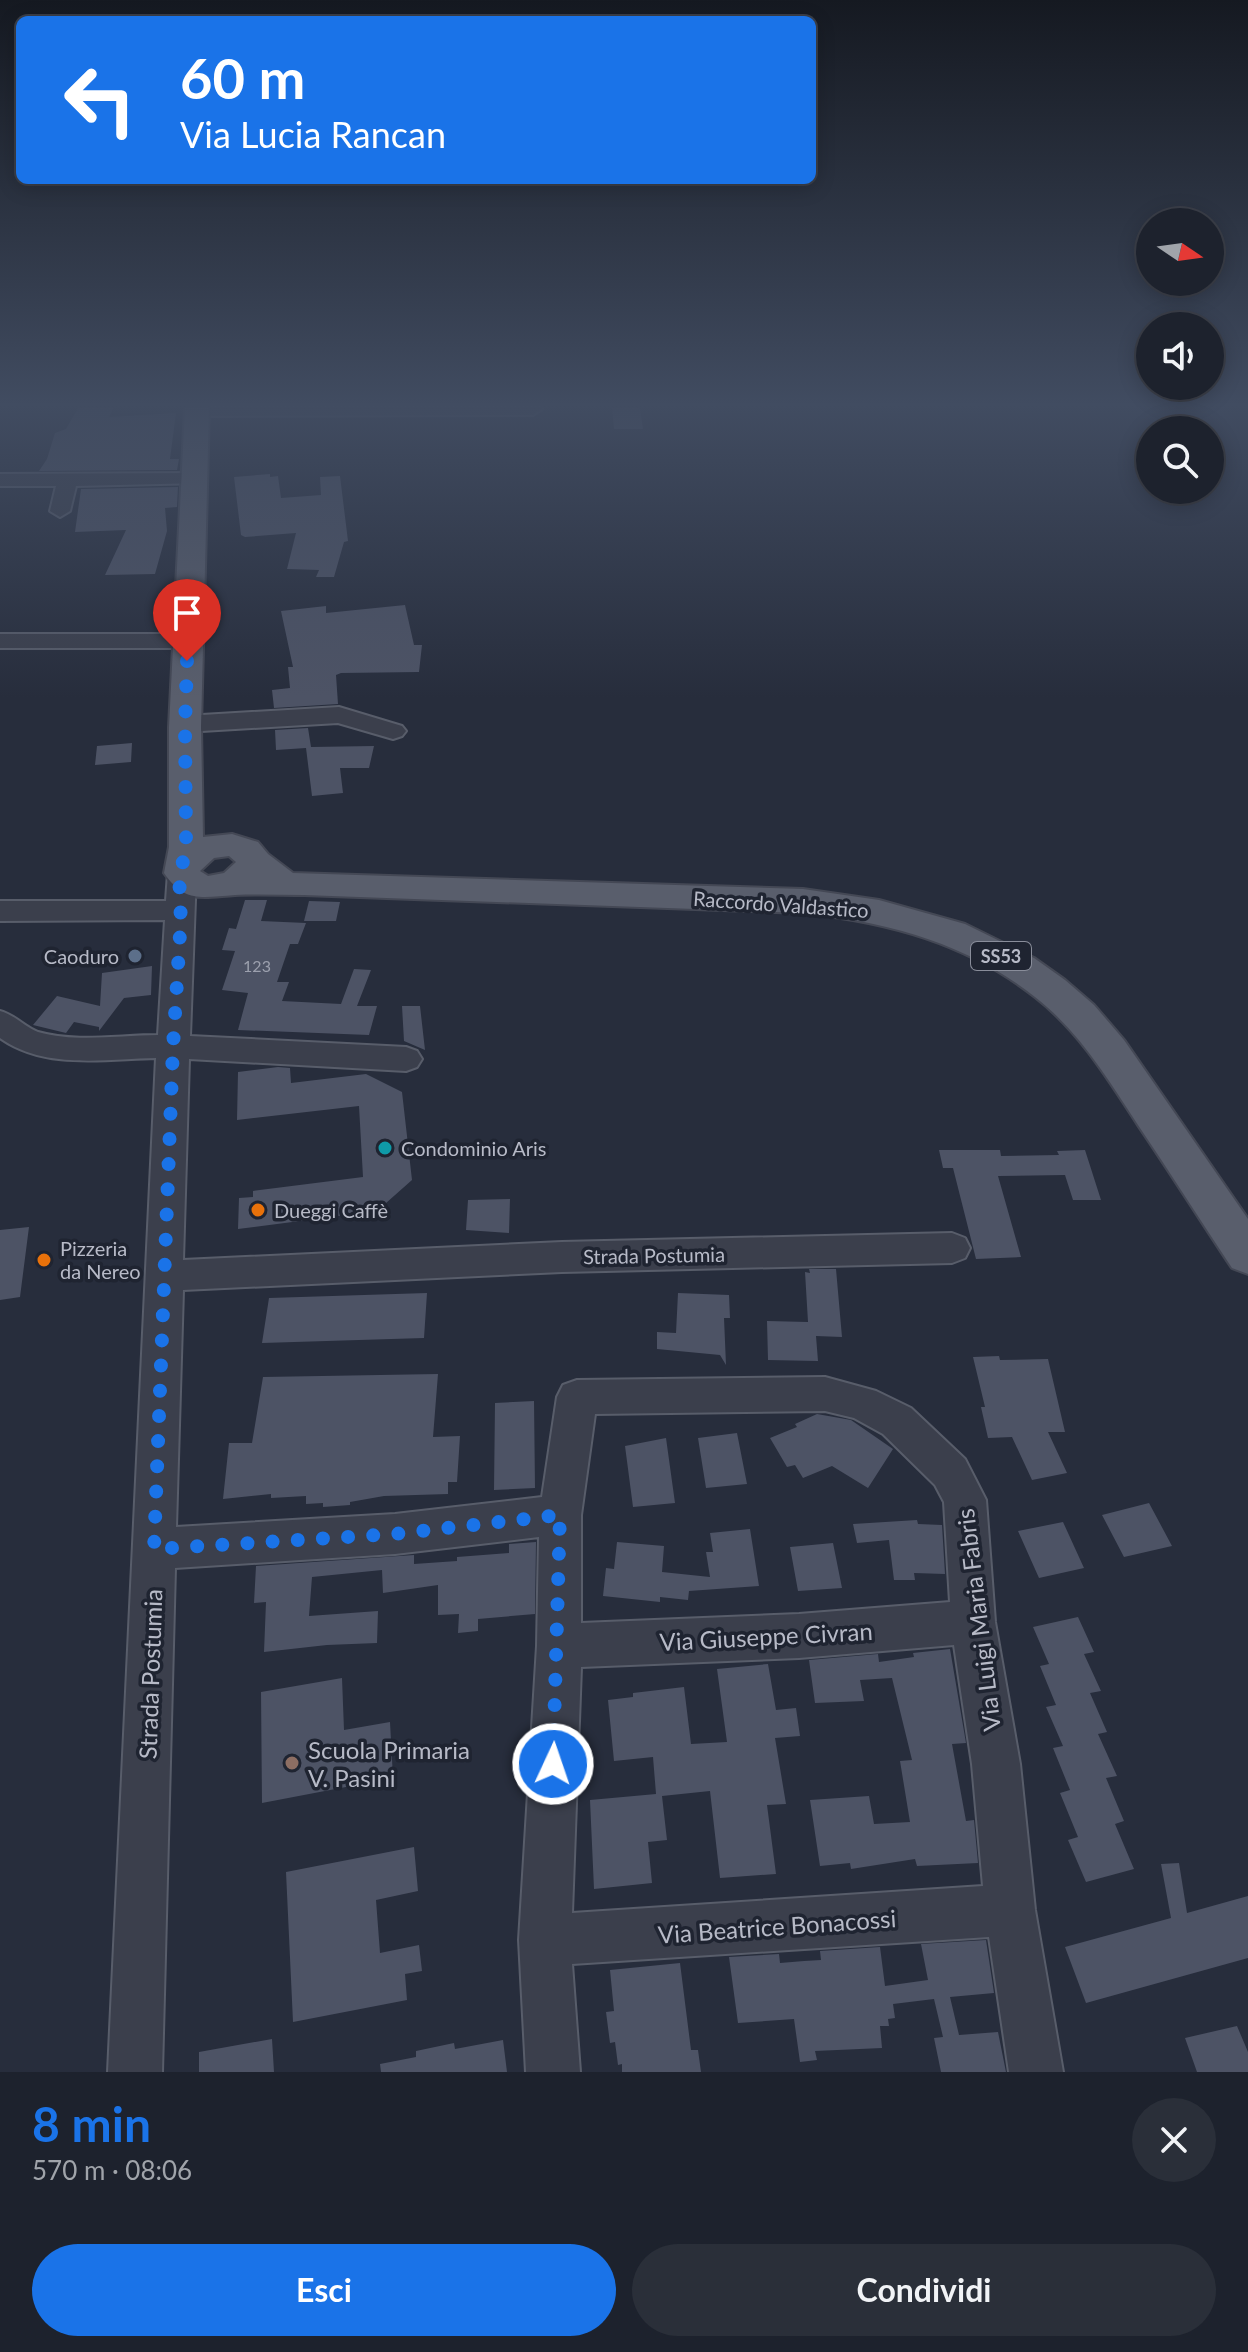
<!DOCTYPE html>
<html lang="it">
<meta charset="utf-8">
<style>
:root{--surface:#1d222d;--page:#2a2f39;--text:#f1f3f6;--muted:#a0a4aa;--line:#3b3f49;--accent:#1a73e8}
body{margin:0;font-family:Lato,sans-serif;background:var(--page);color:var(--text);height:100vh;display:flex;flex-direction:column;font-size:30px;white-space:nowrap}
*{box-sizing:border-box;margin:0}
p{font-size:26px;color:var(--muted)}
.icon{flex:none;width:44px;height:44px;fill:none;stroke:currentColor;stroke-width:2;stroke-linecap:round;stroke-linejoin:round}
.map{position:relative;height:2072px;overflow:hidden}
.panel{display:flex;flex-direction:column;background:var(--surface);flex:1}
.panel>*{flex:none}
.banner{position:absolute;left:16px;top:16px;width:800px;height:168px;border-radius:12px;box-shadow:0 4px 20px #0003,0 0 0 2px var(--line);background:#1a73e8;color:#fff;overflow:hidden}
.needle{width:52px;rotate:103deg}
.buttons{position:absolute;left:1136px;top:208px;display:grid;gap:16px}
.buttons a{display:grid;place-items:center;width:88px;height:88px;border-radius:50%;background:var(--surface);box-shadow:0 4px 20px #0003,0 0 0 2px var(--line);font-size:40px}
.pin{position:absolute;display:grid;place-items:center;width:68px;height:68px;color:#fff;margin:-82px -34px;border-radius:50% 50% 50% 0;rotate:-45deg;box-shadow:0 0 8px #0007}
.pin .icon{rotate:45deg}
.me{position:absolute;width:88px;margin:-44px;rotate:3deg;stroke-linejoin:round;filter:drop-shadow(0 0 6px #0008)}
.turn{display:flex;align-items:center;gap:28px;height:168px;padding:0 32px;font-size:36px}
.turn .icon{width:104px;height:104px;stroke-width:2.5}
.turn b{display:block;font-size:56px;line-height:68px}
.round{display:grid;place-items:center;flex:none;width:84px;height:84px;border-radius:42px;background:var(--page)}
.headline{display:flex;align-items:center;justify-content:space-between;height:136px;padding:0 32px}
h1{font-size:48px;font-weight:700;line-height:60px;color:var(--accent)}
.primary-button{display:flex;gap:16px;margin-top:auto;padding:16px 32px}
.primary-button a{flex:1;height:92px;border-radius:48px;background:var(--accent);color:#fff;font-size:32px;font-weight:700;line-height:92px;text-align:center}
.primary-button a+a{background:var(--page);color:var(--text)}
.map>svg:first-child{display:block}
.building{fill:#4d5365}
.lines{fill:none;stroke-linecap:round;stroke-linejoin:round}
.minor-casing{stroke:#585d6a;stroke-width:4}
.major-casing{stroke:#444855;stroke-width:4}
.minor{fill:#3b3f4c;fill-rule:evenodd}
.major{fill:#595e6c;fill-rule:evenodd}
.route{stroke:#1a73e8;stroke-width:14;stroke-dasharray:0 25.2}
.service-dot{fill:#5c6f8a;stroke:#1f2431;stroke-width:3}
.culture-dot{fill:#0f9aa8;stroke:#1f2431;stroke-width:3}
.food-dot{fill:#e8710a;stroke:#1f2431;stroke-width:3}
.education-dot{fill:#8d6e63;stroke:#1f2431;stroke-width:3}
.labels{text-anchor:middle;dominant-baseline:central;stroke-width:7;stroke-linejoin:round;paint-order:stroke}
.number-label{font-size:16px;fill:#9ca0ae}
.shield{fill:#1f2431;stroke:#898d9a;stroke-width:2}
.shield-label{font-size:18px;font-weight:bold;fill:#b7bac7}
.street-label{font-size:20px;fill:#b7bac7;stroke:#1f2431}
.poi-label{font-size:20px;fill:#b7bac7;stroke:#1f2431;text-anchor:start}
.near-street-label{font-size:24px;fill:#b7bac7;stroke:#1f2431}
.near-poi-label{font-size:24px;fill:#b7bac7;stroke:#1f2431;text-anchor:start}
</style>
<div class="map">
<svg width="1248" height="2072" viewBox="0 0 1248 2072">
<rect width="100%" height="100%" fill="#272d3c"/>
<path class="building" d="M 78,408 L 113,408 L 109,417 L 176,413 L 170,459 L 179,459 L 177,470 L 39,471 L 47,459 L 55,433 L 66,429 Z
M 612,408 L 640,408 L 643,429 L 614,429 Z
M 270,474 L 270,477 L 278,476 L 281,498 L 321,495 L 320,477 L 340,476 L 348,541 L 344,542 L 334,577 L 316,577 L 319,570 L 287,569 L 296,533 L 245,537 L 241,535 L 234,477 Z
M 178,487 L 177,507 L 165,508 L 167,531 L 155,574 L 105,575 L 126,530 L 75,532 L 81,489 Z
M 405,605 L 414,645 L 422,645 L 419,672 L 341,673 L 336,675 L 338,704 L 274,708 L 272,690 L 290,688 L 288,667 L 293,667 L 281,611 L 326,606 L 326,613 Z
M 308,728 L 311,747 L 374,746 L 369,768 L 340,768 L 343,793 L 312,796 L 306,748 L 276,750 L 275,730 Z
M 132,743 L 131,762 L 95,765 L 97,746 Z
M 245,900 L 267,900 L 261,921 L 306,923 L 298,944 L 290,944 L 277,982 L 289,982 L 282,1001 L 341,1004 L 354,969 L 371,970 L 357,1006 L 377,1006 L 369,1035 L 238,1030 L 248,993 L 222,990 L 235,951 L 222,950 L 229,928 L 236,929 Z
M 309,901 L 340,902 L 336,921 L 304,921 Z
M 152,966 L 151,995 L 124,998 L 99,1031 L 99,1027 L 74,1022 L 66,1033 L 33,1025 L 57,996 L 100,1006 L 102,973 Z
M 402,1006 L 420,1006 L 425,1050 L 404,1041 Z
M 278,1067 L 290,1068 L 291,1083 L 366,1074 L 402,1092 L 412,1180 L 377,1211 L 238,1229 L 239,1198 L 253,1197 L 253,1191 L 363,1177 L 359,1106 L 237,1120 L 238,1072 Z
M 939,1150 L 1000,1150 L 1001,1156 L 1059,1155 L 1057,1151 L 1085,1150 L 1101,1200 L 1073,1200 L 1065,1175 L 998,1176 L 1021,1257 L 976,1259 L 953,1168 L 943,1168 Z
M 510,1199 L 509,1233 L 466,1230 L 468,1200 Z
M 29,1227 L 20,1297 L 0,1300 L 0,1230 Z
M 809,1269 L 836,1269 L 842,1337 L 816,1336 L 818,1361 L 768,1360 L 767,1321 L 808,1322 L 805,1272 L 810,1273 Z
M 427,1293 L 424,1338 L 262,1343 L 269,1298 Z
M 678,1293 L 729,1295 L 730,1318 L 724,1318 L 726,1365 L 720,1355 L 657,1349 L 657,1332 L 676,1333 Z
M 999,1356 L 1000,1360 L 1048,1359 L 1065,1432 L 1048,1432 L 1067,1473 L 1032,1480 L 1012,1437 L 988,1438 L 981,1407 L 985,1407 L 973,1357 Z
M 438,1374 L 433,1437 L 460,1436 L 457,1482 L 448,1482 L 448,1494 L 384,1496 L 350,1502 L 350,1505 L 323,1507 L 323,1503 L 306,1504 L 306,1496 L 271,1498 L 271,1494 L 223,1499 L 229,1443 L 252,1443 L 263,1377 Z
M 534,1401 L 535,1488 L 494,1490 L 495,1403 Z
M 817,1414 L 851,1420 L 893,1449 L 868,1488 L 832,1466 L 803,1478 L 795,1465 L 787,1467 L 770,1438 L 797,1427 L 795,1424 Z
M 737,1433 L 747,1484 L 706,1488 L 698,1438 Z
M 666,1438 L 675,1503 L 633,1507 L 625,1446 Z
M 1149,1503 L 1172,1546 L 1124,1557 L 1102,1515 Z
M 917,1520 L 918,1524 L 942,1525 L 945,1574 L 914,1573 L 915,1580 L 894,1580 L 889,1540 L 857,1543 L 853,1524 Z
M 1063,1522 L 1084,1568 L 1039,1578 L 1018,1531 Z
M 750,1529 L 759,1586 L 689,1591 L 688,1600 L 660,1597 L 660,1602 L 603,1596 L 606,1568 L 614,1569 L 617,1542 L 664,1546 L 662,1572 L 710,1577 L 706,1552 L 713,1552 L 710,1533 Z
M 536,1542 L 535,1614 L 478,1619 L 478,1631 L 458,1633 L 459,1614 L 438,1615 L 438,1585 L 383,1593 L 382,1570 L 312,1577 L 309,1616 L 378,1611 L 377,1643 L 327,1645 L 264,1652 L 266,1602 L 254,1603 L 256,1566 L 414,1555 L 414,1564 L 457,1561 L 457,1557 L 509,1553 L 509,1544 Z
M 833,1543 L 842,1588 L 798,1591 L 790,1547 Z
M 1078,1617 L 1094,1652 L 1084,1654 L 1101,1691 L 1090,1693 L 1107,1732 L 1098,1734 L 1117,1776 L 1106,1778 L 1124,1821 L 1115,1824 L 1134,1869 L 1086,1882 L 1068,1840 L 1078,1837 L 1060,1793 L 1070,1790 L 1053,1748 L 1063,1746 L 1046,1707 L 1056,1705 L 1040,1666 L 1049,1664 L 1033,1627 Z
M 950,1649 L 966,1743 L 952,1744 L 966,1821 L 974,1820 L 978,1863 L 917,1866 L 915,1859 L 851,1869 L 850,1863 L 820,1866 L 810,1800 L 869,1796 L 874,1824 L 910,1822 L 900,1761 L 912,1760 L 892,1678 L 860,1680 L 864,1701 L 815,1703 L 809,1660 L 878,1654 L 879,1662 L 914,1657 L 913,1653 Z
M 768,1664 L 776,1710 L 796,1708 L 800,1736 L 775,1738 L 786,1804 L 767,1805 L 776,1874 L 720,1878 L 710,1791 L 662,1796 L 667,1840 L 648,1842 L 652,1883 L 594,1889 L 590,1800 L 656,1794 L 653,1757 L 614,1761 L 608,1700 L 633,1697 L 633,1693 L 684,1687 L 691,1744 L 727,1742 L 717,1669 Z
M 342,1678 L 344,1730 L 390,1722 L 393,1778 L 262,1803 L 261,1692 Z
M 414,1847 L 418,1891 L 376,1900 L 380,1953 L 419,1945 L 422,1971 L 405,1974 L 407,2000 L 293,2022 L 286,1872 Z
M 1179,1863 L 1187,1913 L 1248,1896 L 1248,1958 L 1086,2003 L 1065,1947 L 1171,1918 L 1161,1864 Z
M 986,1940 L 994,1993 L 950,1997 L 959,2035 L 998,2032 L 1006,2072 L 941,2072 L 934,2038 L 943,2037 L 934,1999 L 893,2004 L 895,2018 L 888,2019 L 889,2026 L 880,2026 L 882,2048 L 815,2051 L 817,2060 L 800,2062 L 794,2019 L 738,2023 L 729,1957 L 779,1954 L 780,1963 L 804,1961 L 821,1960 L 820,1951 L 880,1947 L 885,1986 L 928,1980 L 921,1944 Z
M 680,1963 L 691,2050 L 698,2050 L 701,2072 L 622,2072 L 622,2064 L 618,2065 L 615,2042 L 610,2043 L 606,2012 L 614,2011 L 610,1970 Z
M 1237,2026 L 1248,2052 L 1248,2072 L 1197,2072 L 1185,2038 Z
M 272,2039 L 274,2072 L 199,2072 L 199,2052 Z
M 503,2040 L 507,2072 L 381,2072 L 380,2064 L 416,2057 L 416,2051 L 454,2043 L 455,2049 Z"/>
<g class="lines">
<g class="minor-casing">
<path id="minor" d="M 189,408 L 542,408 L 542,409 L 533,415 L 197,416 L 190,414 Z
M 195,473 L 202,475 L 205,479 L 202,483 L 76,486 L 70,511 L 60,517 L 50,511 L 56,486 L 0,486 L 0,474 Z
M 0,634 L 188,634 L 196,636 L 200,641 L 196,646 L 188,648 L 0,648 Z
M 339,707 L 402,726 L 406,731 L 402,736 L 393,739 L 338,723 L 185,732 L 176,729 L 172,724 L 176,719 L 185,716 Z
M 182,864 L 192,867 L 196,873 L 190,1036 L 406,1047 L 417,1051 L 422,1059 L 417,1067 L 406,1071 L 189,1059 L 183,1260 L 562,1242 L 952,1233 L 965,1238 L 970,1248 L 965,1258 L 952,1263 L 562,1272 L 183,1290 L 176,1527 L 395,1514 L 542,1497 L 557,1397 L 563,1385 L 577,1380 L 825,1377 L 876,1391 L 911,1408 L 965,1459 L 986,1500 L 995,1622 L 1020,1764 L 1035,1910 L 1063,2072 L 1009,2072 L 989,1937 L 572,1964 L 580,2072 L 526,2072 L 519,1940 L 537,1646 L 539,1537 L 395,1554 L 175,1568 L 162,2072 L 108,2072 L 156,1058 C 105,1059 45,1070 0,1038 L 0,1011 C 15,1015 25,1027 38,1032 C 77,1043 118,1035 158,1035 L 165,920 L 0,921 L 0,901 L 166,901 L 168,873 L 172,867 ZM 825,1411 L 854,1418 L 883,1434 L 935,1485 L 944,1502 L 950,1602 L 799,1614 L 581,1623 L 581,1515 L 595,1414 ZM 954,1645 L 972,1764 L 983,1886 L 572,1913 L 581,1667 L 799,1658 Z"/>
</g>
<g class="major-casing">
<path id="major" d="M 185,408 L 209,408 L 201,727 L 203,837 L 232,834 L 258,842 L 268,854 L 293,873 L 803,889 L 879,900 L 965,924 L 1034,958 L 1065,980 L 1094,1005 L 1124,1040 L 1248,1219 L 1248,1274 L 1232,1268 C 1200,1220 1170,1172 1138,1125 C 1108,1079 1079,1031 1035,997 C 967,943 888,922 803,913 L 304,895 C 281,895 258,894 235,895 C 203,897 185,904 164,873 L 169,847 L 169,727 ZM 229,856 L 236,862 L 224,873 L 208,876 L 200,871 L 214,858 Z"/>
</g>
<use href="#minor" class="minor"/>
<use href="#major" class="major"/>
</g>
<linearGradient id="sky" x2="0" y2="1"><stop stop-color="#151921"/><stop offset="0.58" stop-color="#414c61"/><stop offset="1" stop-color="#414c61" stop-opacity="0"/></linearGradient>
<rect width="1248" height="698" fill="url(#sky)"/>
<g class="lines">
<path class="route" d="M 187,661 L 185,727 L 186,837 L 179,892 L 181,918 L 173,1047 L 154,1549 L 395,1534 L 560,1515 L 553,1764"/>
</g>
<circle class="service-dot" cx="135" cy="956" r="8"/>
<circle class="culture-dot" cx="385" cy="1148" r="8"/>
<g class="food-dot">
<circle cx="258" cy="1210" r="8"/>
<circle cx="44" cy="1260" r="8"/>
</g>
<circle class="education-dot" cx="292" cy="1763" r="8"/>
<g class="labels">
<g class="number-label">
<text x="257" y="965">123</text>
</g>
<rect class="shield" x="971" y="942" width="60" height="28" rx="6"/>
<g class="shield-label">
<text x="1001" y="956">SS53</text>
</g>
<g class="street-label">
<text transform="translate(781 904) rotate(4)">Raccordo Valdastico</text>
<text transform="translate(654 1255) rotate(-1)">Strada Postumia</text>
</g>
<g class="poi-label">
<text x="119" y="956" text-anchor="end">Caoduro</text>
<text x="401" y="1148">Condominio Aris</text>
<text x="274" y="1210">Dueggi Caffè</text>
<text x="60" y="1248">Pizzeria<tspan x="60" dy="23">da Nereo</tspan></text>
</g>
<g class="near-street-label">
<text transform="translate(978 1620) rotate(-97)">Via Luigi Maria Fabris</text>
<text transform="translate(766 1636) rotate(-3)">Via Giuseppe Civran</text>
<text transform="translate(150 1674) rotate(-88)">Strada Postumia</text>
<text transform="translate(777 1926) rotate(-4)">Via Beatrice Bonacossi</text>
</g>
<g class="near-poi-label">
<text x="308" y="1749">Scuola Primaria<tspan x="308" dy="28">V. Pasini</tspan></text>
</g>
</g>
</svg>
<div class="buttons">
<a><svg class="needle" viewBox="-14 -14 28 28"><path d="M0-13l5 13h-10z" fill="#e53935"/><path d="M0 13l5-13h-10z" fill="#a0a4aa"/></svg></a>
<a><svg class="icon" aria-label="sound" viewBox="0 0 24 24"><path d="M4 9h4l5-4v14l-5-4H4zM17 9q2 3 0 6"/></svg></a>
<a><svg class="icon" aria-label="search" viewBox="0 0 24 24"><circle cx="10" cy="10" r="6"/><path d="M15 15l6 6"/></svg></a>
</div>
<div class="pin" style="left:187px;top:661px;background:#d93025"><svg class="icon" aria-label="arrive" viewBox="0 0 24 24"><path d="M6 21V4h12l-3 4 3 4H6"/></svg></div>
<svg class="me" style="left:553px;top:1764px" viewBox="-20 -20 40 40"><circle r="17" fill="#1a73e8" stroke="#fff" stroke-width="3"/><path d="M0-11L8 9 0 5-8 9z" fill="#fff"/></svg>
<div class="banner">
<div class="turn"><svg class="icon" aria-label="left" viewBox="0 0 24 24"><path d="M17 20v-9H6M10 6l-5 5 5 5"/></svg><div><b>60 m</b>Via Lucia Rancan</div></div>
</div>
</div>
<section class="panel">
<div class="headline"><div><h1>8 min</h1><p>570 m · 08:06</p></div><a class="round"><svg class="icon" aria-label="close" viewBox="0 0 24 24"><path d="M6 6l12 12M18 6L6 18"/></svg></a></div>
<div class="primary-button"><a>Esci</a><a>Condividi</a></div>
</section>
